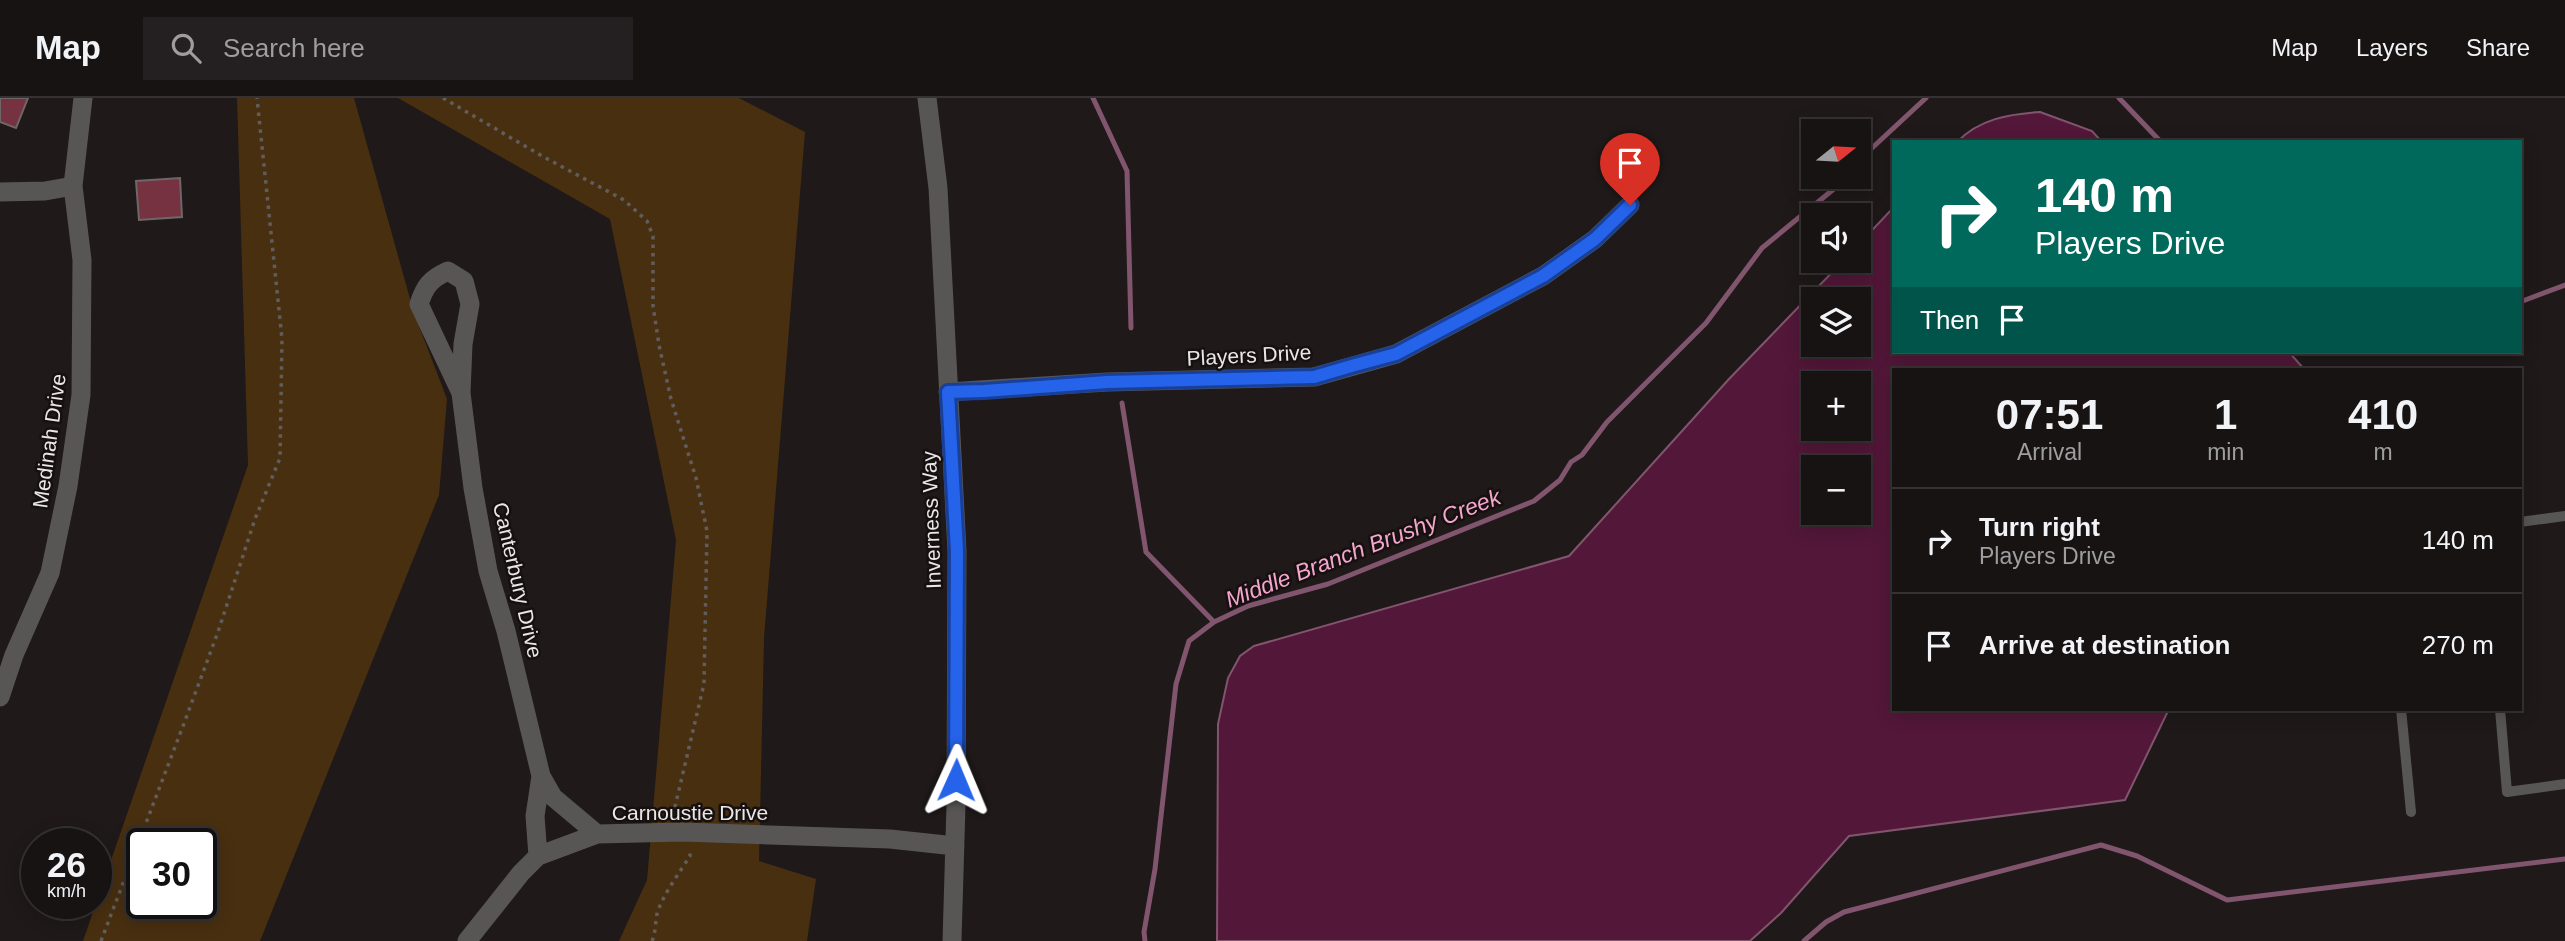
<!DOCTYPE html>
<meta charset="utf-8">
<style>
:root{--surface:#171313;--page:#242021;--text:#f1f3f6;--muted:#9e9ea0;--line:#363233}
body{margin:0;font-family:Arial,sans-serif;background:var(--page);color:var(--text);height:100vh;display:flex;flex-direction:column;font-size:26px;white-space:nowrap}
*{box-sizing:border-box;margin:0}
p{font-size:23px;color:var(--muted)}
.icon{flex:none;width:38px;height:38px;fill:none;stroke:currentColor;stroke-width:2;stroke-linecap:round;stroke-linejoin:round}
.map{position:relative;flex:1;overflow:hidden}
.sheet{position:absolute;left:1892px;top:270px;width:630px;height:343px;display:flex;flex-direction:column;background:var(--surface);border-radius:0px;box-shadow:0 4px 18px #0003,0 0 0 2px var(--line)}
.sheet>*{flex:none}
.hud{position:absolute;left:1892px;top:42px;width:630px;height:214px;border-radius:0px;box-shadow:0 4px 18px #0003,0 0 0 2px var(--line);background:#00695c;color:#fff;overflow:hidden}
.needle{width:46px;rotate:72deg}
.controls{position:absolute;left:1801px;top:21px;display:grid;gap:14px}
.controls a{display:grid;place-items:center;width:70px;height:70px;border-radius:0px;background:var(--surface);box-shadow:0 4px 18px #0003,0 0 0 2px var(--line);font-size:35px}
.speed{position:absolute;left:21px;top:730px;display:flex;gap:14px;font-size:35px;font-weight:700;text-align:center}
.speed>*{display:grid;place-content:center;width:91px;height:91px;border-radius:50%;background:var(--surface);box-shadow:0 4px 18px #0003,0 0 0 2px var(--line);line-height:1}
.speed small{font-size:18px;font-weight:400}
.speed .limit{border:4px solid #111;border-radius:10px;background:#fff;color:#111}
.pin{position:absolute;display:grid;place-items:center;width:60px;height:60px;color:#fff;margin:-72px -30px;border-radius:50% 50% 50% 0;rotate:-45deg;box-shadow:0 0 7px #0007}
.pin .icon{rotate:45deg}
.me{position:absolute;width:77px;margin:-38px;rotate:1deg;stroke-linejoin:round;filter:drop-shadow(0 0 5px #0008)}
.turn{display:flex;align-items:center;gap:24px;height:147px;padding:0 28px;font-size:32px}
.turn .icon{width:91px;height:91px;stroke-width:2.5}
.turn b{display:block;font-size:49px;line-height:60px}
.then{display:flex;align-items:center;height:66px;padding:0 28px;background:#0003;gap:14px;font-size:26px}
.eta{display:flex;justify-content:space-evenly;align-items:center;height:119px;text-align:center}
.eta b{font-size:42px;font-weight:800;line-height:49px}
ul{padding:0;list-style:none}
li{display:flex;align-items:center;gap:21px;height:105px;padding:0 28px;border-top:2px solid var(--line)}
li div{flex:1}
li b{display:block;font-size:26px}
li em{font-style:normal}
header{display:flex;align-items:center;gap:42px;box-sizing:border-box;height:98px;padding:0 35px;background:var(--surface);border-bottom:2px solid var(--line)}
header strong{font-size:33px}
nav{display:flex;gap:38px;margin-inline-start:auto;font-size:24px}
.search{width:490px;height:63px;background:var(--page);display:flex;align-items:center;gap:18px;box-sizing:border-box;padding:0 24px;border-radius:0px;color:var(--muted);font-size:26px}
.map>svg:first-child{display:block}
.green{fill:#482f10;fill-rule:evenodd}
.water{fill:#531739;stroke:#81556d;stroke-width:2;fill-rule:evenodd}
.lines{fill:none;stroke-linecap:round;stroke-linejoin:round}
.stream{stroke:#81556d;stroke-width:5}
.building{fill:#773241;stroke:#6e6768;stroke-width:2}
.path{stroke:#625d5d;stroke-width:3.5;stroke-dasharray:3.5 5;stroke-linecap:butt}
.lane{stroke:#585655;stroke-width:10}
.street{stroke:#585655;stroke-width:19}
.route-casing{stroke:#184099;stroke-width:18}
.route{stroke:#2563eb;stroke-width:12}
.labels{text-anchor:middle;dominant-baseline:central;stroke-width:5;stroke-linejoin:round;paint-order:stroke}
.street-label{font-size:21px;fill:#ebe7e7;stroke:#161010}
.water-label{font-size:23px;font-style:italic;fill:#f4a6cc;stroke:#161010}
</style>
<header>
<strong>Map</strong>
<div class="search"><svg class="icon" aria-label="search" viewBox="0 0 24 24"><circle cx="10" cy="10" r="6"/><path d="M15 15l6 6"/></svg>Search here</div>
<nav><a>Map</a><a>Layers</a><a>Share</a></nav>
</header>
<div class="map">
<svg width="2565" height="843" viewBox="0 0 2565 843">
<rect width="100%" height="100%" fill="#1f1919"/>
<path class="green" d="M 237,0 L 354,0 L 414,215 L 447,301 L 439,397 L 260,843 L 83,843 L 248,367 ZM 142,746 L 201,746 L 201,805 L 142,805 Z
M 398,0 L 739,0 L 805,34 L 764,540 L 759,763 L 816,781 L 807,843 L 619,843 L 647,782 L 676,442 L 610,121 Z"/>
<path class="water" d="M 2040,14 L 2092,33 L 2102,44 L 1957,44 C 1979,21 2009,16 2040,14 Z
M 1893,110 L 1894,254 L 2289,254 L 2304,271 L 1894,271 L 1894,611 L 2169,611 L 2125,702 L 1849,738 L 1781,815 L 1750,843 L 1217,843 L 1218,626 L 1228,580 L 1240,558 L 1254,548 L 1569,458 L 1729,281 L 1843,163 L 1858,163 L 1859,146 ZM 1813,201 L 1858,201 L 1858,247 L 1813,247 ZM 1813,285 L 1858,285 L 1858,331 L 1813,331 ZM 1813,369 L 1858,369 L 1858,415 L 1813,415 Z"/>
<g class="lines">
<path class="stream" d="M 1093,0 L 1127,73 L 1131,230
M 2119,0 L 2161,44
M 1858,63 L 1926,0
M 2520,204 L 2565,187
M 1122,305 L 1146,454 L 1214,524
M 1145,843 L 1144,834 L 1155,771 L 1176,586 L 1189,543 L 1214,524 L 1248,508 L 1328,486 L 1534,403 L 1560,382 L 1571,364 L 1582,357 L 1607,324 L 1706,225 L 1762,150 L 1835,90 L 1842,79
M 1804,843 L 1826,824 L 1844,814 L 2101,747 L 2137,758 L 2227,802 L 2565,761"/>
</g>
<path class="building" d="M 0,0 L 28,0 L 16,30 L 0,24 Z
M 180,80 L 182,119 L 139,122 L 136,83 Z"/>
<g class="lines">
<path class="path" d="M 443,0 L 542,58 L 624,102 L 647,123 L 653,138 L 653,208 L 659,247 L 671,301 L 696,380 L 707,433 L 704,586 L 674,713 L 675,718
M 101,843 L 183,628 L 218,534 L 255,421 L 280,360 L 282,241 L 257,0
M 652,843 C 656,834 655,825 657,816 C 662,798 680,774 690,758 L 690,753"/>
<path class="lane" d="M 2520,424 L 2565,418
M 2401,611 L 2411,714
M 2500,611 L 2507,694 L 2565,686"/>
<path class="street" d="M 927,0 L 938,90 L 957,453 L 956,707 L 952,843
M 0,94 L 45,93 L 73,88
M 948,294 L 1107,284 L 1314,279 L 1396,256 L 1543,178 L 1595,141 L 1630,107
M 461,295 L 419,206 C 425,188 430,181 448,173 L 464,183 L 470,206 L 463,246 L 461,295 L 473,390 L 488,473 L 506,533 L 541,678 L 553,699 L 597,736
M 0,599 L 14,557 L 50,475 L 68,388 L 81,297 L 82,162 L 73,88 L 83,0
M 538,758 L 535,718 L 541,678
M 467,843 L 521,775 L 538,758 L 597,736 L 683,734 L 890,741 L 955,748"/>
</g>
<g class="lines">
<g class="route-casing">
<path id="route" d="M 956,682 L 957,453 L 948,294 L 984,293 L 1107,284 L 1314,279 L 1355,267 L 1396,256 L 1543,178 L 1595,141 L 1630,107"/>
</g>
<use href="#route" class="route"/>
</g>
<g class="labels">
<g class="street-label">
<text transform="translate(1249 257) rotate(-3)">Players Drive</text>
<text transform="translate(49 343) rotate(-82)">Medinah Drive</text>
<text transform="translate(931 422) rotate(-92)">Inverness Way</text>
<text transform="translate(518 482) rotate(77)">Canterbury Drive</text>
<text x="690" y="714">Carnoustie Drive</text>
</g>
<g class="water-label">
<text transform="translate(1363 450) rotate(-21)">Middle Branch Brushy Creek</text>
</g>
</g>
</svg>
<div class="controls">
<a><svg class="needle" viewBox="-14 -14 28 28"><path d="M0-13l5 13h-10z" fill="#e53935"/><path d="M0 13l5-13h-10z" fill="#9e9ea0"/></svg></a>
<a><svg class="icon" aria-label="sound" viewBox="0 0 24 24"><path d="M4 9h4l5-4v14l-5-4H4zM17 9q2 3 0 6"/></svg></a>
<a><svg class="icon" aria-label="layers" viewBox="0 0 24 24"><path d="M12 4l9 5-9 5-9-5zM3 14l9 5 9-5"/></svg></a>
<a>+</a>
<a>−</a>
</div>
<div class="speed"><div>26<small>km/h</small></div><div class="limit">30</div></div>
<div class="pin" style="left:1630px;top:107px;background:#d93025"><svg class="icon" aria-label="arrive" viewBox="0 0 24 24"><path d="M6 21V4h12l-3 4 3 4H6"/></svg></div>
<svg class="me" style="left:956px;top:682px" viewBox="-20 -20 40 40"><path d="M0-17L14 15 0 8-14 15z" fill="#2563eb" stroke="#fff" stroke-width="4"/></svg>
<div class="hud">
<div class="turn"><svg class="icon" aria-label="right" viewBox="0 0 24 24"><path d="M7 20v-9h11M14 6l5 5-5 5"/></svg><div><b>140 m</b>Players Drive</div></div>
<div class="then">Then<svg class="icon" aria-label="arrive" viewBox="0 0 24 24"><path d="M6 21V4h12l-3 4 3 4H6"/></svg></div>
</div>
<section class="sheet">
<div class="eta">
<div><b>07:51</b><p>Arrival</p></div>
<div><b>1</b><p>min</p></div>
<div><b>410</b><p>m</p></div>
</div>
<ul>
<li><svg class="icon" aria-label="right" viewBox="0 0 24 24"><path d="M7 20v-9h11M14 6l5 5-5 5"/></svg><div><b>Turn right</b><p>Players Drive</p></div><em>140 m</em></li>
<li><svg class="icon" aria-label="arrive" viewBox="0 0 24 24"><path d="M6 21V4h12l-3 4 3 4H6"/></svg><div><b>Arrive at destination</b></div><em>270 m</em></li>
</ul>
</section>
</div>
